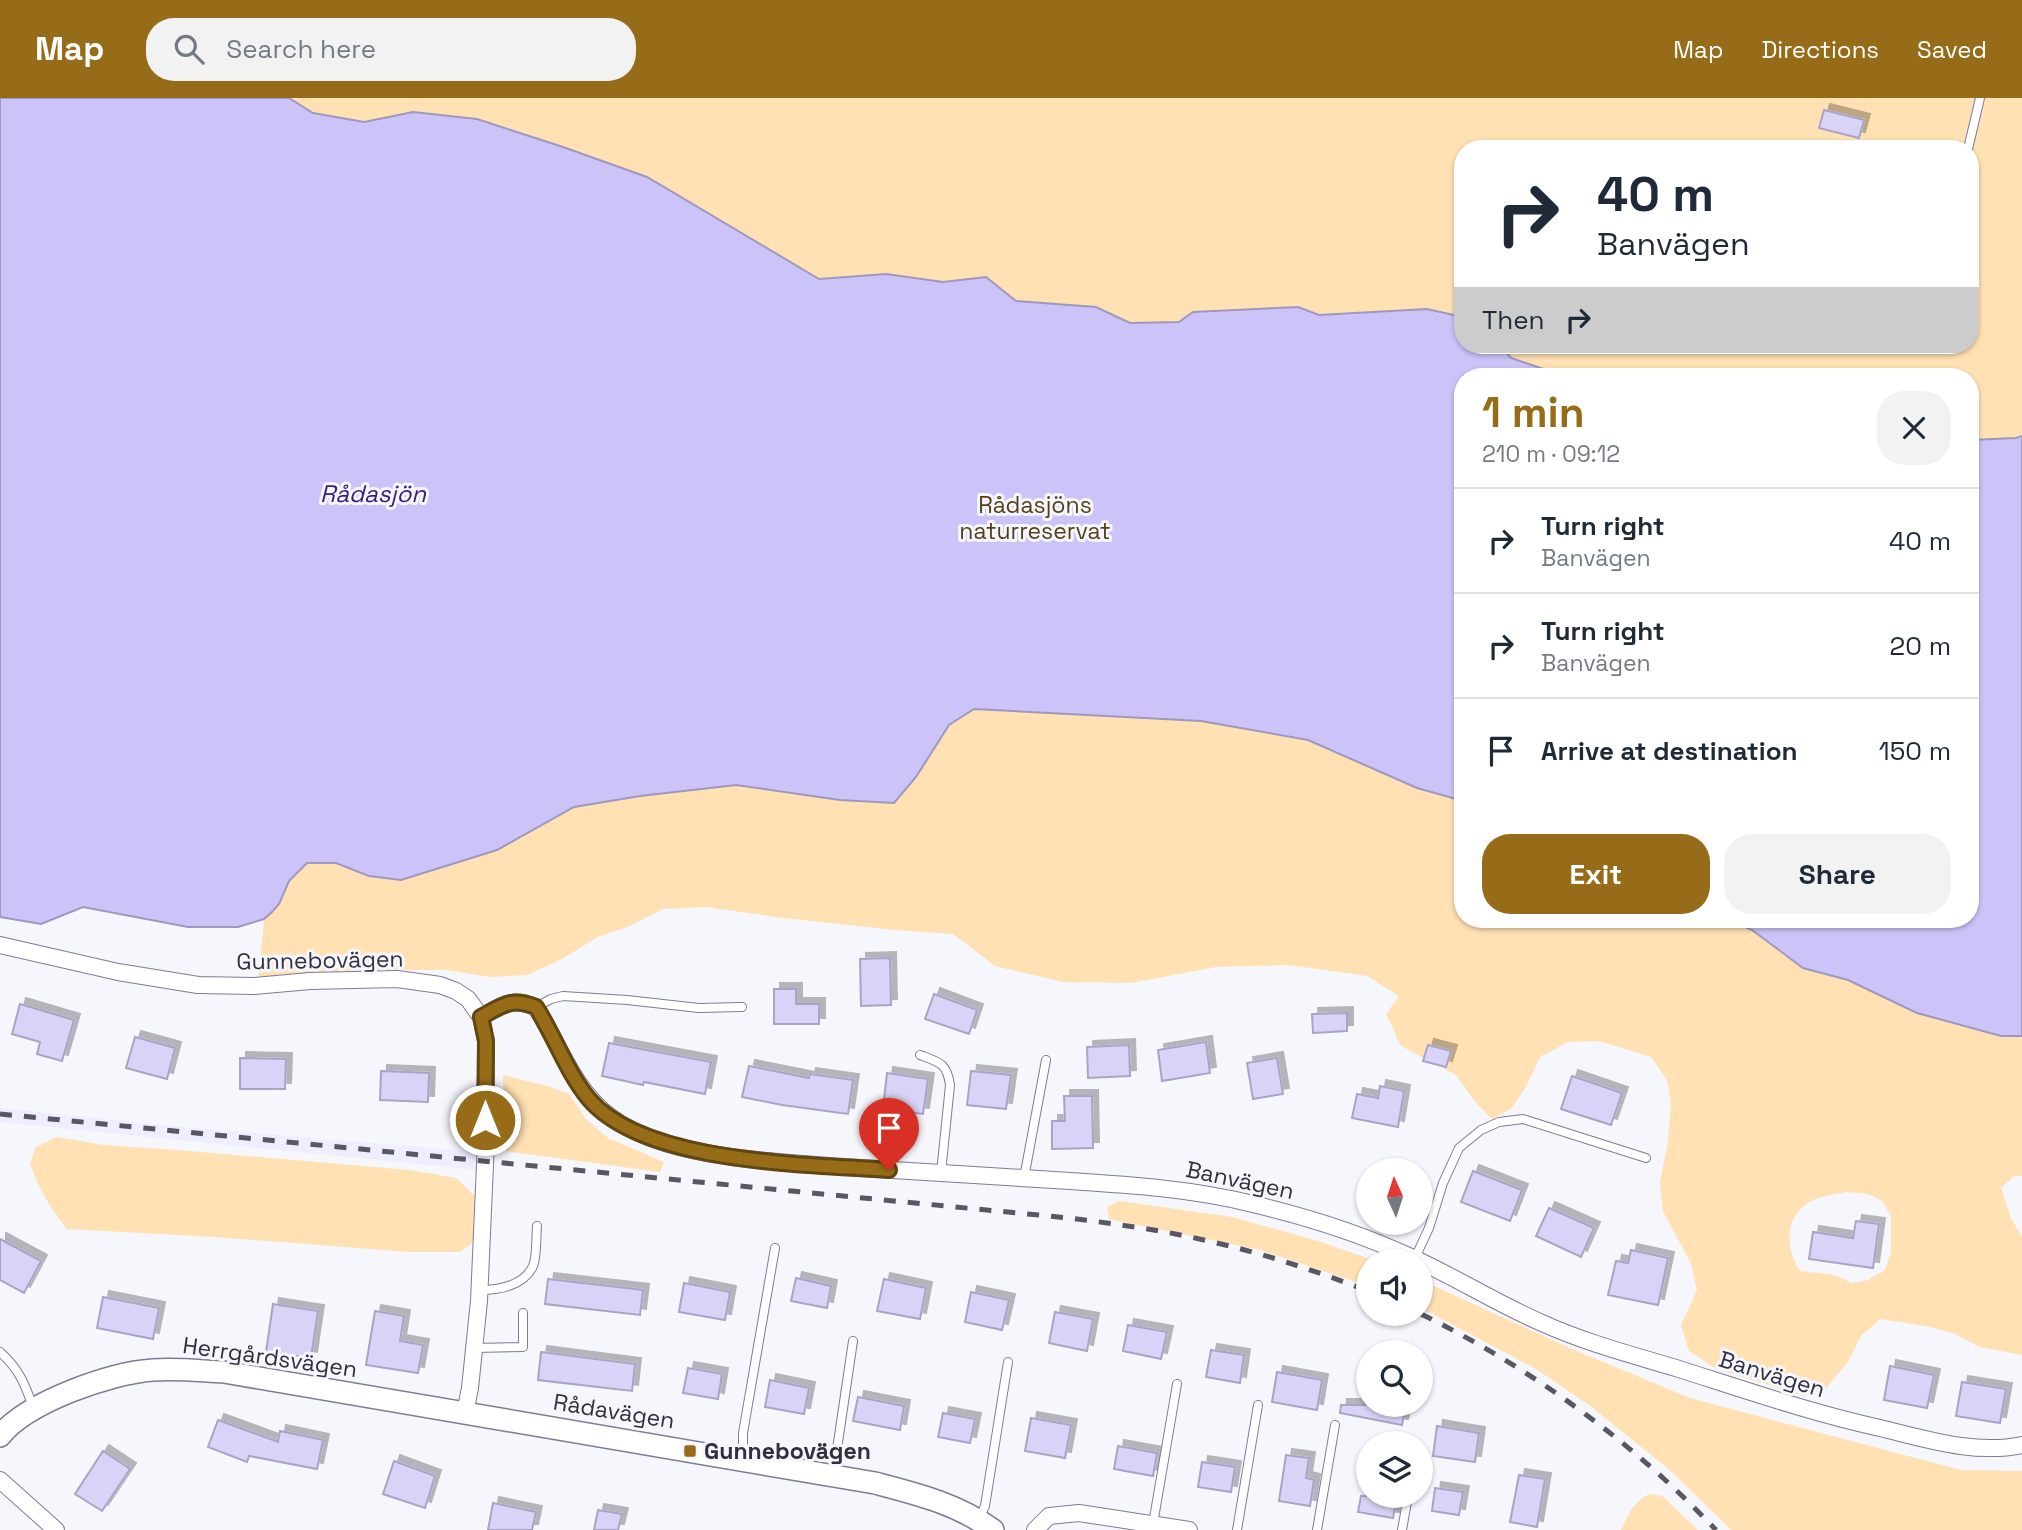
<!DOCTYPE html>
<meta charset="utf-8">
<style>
:root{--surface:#fff;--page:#f2f2f3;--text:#1f2937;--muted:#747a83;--line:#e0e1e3;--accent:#976c19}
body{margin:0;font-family:"Space Grotesk",sans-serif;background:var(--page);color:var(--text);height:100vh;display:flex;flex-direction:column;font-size:26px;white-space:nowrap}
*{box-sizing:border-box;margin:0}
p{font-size:23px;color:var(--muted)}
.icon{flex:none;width:38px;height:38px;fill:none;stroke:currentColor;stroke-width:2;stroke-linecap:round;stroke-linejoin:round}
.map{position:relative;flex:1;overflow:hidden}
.panel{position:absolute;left:1454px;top:270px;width:525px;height:560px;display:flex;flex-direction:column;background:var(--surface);border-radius:28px;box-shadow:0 2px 5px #0004}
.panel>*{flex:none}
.guide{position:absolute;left:1454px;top:42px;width:525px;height:214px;border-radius:28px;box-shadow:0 2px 5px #0004;background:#fff;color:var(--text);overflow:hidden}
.needle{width:46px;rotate:357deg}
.buttons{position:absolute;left:1356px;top:1060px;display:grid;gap:14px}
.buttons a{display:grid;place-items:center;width:77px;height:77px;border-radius:50%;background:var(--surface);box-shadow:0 2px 5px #0004;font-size:35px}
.pin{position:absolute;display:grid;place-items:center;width:60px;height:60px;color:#fff;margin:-72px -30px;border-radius:50% 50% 50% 0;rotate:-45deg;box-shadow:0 0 7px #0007}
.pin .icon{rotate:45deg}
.me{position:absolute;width:77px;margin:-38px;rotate:0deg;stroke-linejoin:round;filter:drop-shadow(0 0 5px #0008)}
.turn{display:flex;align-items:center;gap:24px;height:147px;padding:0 28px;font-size:32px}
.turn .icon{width:91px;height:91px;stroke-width:2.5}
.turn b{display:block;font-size:49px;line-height:60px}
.then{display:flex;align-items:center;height:66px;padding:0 28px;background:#0003;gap:14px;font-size:26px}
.round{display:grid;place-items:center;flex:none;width:74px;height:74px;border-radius:28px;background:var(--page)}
.overview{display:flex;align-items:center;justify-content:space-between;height:119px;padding:0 28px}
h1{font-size:42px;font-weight:600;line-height:52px;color:var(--accent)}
.action{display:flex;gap:14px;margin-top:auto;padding:14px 28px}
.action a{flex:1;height:80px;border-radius:28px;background:var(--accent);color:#fff;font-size:28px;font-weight:600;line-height:80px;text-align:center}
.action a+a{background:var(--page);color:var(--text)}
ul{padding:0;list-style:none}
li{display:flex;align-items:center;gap:21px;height:105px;padding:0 28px;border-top:2px solid var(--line)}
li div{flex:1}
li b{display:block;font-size:26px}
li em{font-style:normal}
header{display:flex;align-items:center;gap:42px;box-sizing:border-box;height:98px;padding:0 35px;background:var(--accent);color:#fff}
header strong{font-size:33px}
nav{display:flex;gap:38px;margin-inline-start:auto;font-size:24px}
.search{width:490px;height:63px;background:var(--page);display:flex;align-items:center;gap:18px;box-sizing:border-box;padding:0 24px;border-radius:28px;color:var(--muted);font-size:26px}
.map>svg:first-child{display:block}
.built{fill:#efedff}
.green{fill:#ffe1b3;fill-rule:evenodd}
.water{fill:#ccc4f9;stroke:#9e98c1;stroke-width:2}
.building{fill:#d9d4f7;stroke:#a9a4c6;stroke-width:2;filter:url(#shadow)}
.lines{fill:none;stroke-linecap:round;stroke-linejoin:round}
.lane-casing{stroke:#7e7a9a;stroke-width:10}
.street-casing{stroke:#7e7a9a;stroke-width:18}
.secondary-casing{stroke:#7e7a9a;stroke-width:24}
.lane{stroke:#fff;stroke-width:8}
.street{stroke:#fff;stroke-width:16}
.secondary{stroke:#fff;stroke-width:21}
.rail{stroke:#595764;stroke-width:5;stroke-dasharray:12 12;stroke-linecap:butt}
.route-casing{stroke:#624610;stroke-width:18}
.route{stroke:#976c19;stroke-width:12}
.poi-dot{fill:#976c19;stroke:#f6f6fd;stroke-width:2.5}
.labels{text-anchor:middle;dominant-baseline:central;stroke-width:6;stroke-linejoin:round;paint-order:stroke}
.park-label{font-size:23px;fill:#553f19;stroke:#f6f6fd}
.street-label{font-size:23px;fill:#32303e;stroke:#f6f6fd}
.poi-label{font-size:23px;font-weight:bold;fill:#32303e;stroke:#f6f6fd;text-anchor:start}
.water-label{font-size:24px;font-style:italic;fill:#3c1b7e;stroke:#f6f6fd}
</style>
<header>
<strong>Map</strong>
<div class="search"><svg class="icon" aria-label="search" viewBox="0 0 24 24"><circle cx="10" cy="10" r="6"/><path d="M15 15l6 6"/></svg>Search here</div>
<nav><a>Map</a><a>Directions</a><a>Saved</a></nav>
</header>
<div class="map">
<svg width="2022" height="1432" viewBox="0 0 2022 1432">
<defs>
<filter id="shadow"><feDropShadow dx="6" dy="-6" stdDeviation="0" flood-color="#0004"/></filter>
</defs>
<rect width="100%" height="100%" fill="#f6f6fd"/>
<path class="built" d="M 0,1010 L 171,1028 L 478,1054 L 479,1072 L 0,1024 Z"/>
<path class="green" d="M 0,0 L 2022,0 L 2022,1078 L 2014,1078 L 2001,1090 L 2011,1120 L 2022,1139 L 2022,1257 L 1980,1249 L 1953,1235 L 1925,1228 L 1880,1221 L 1861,1238 L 1848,1264 L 1822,1295 L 1804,1298 L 1716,1271 L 1689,1253 L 1681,1227 L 1697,1192 L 1691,1166 L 1663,1113 L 1660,1085 L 1668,1043 L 1671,1007 L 1667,982 L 1651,959 L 1599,943 L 1568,944 L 1540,959 L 1527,987 L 1512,1010 L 1492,1021 L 1474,1003 L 1456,977 L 1401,948 L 1386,916 L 1399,898 L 1367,878 L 1289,867 L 1216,869 L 1131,885 L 1063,884 L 995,868 L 953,836 L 895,832 L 783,820 L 706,809 L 663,811 L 627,829 L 598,839 L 562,861 L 527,877 L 489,879 L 447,872 L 383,872 L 309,876 L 258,883 L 264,822 L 237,825 ZM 1463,51 L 1970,51 L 1970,247 L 1463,247 ZM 1463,278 L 1970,278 L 1970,821 L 1463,821 ZM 1847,1094 L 1868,1096 L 1882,1103 L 1891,1118 L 1891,1154 L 1885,1172 L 1868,1182 L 1852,1185 L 1834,1177 L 1800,1173 C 1787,1152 1783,1125 1805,1107 C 1816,1098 1833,1097 1847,1094 Z
M 503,977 L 547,988 L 569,996 L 586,1021 L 608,1040 L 664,1064 L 660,1074 L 505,1053 Z
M 57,1039 L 104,1047 L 177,1052 L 410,1072 L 456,1080 L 478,1101 L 475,1143 L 460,1154 L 409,1154 L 215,1139 L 67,1131 C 51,1111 38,1090 30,1065 L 36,1049 Z
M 1119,1103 L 1232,1119 L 1318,1143 L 1379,1164 L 1368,1164 L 1368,1188 L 1260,1152 L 1109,1121 L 1107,1109 Z
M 1421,1182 L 1572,1251 L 1690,1300 L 1961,1372 L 2022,1373 L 2022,1432 L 1731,1432 L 1671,1373 L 1589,1307 L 1536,1271 L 1421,1210 Z
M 1649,1396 L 1662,1398 L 1698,1432 L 1621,1432 C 1628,1417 1633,1404 1649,1396 Z"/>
<path class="water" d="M 0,0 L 289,0 L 313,15 L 364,24 L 413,14 L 477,21 L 563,49 L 647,79 L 819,181 L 886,176 L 943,184 L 986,179 L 1016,203 L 1096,209 L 1130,225 L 1179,224 L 1193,214 L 1298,209 L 1319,217 L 1427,211 L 1463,219 L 1463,247 L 1500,247 L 1511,260 L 1564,278 L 1463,278 L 1463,703 L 1417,690 L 1308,642 L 1201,623 L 974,611 L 949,627 L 916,679 L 894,705 L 840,702 L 736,687 L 640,698 L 574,709 L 497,752 L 401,782 L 369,778 L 336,765 L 307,765 L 289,783 L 279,806 L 272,814 L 264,821 L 238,829 L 188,829 L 83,809 L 41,826 L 0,819 Z
M 2022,338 L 2022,938 L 2001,938 L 1917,915 L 1848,882 L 1803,870 L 1752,832 L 1728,821 L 1970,821 L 1971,342 L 2016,340 Z"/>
<path class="building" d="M 1824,12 L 1864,22 L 1859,40 L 1819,30 Z
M 890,860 L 891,907 L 861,908 L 860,861 Z
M 774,891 L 796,891 L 796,906 L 819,906 L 819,926 L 774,926 Z
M 934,896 L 977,912 L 969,936 L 925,921 Z
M 20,906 L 74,922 L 62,963 L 37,956 L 40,944 L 12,936 Z
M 1347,915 L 1347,933 L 1313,935 L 1312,916 Z
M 135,939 L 175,950 L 167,981 L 126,970 Z
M 1206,944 L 1210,975 L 1162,983 L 1158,952 Z
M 609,945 L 711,964 L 705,996 L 644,984 L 643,987 L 602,978 Z
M 1129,947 L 1130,978 L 1088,980 L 1087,949 Z
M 1428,947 L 1451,953 L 1446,969 L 1423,963 Z
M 240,960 L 286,961 L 285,991 L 240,991 Z
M 1277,960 L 1283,996 L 1253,1001 L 1247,965 Z
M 749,968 L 809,980 L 810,976 L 853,982 L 848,1016 L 782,1007 L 742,999 Z
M 381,973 L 429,975 L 428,1004 L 380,1002 Z
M 971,973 L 1011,977 L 1006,1011 L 967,1007 Z
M 887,975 L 928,981 L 923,1016 L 883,1011 Z
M 1572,978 L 1622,995 L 1611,1027 L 1561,1011 Z
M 1380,988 L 1404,993 L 1398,1029 L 1352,1020 L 1357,996 L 1378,1000 Z
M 1064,998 L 1092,998 L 1093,1050 L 1052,1051 L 1052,1023 L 1065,1023 Z
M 1473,1073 L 1522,1092 L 1510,1123 L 1461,1104 Z
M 1549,1110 L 1594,1130 L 1581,1159 L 1536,1138 Z
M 1856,1123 L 1879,1126 L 1873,1170 L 1809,1161 L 1813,1134 L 1853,1140 Z
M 0,1141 L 41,1163 L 24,1195 L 0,1182 Z
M 1631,1152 L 1668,1160 L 1658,1207 L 1608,1197 L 1616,1163 L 1628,1165 Z
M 796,1180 L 831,1188 L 827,1210 L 791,1203 Z
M 548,1181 L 643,1192 L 640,1217 L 545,1206 Z
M 884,1181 L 926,1190 L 920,1221 L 877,1213 Z
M 684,1185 L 730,1194 L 725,1222 L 679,1214 Z
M 971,1194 L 1009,1202 L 1002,1232 L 965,1224 Z
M 103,1199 L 159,1210 L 153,1241 L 97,1230 Z
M 273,1206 L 318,1213 L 311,1260 L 266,1254 Z
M 375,1213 L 404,1218 L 400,1243 L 423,1247 L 418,1275 L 366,1267 Z
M 1055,1214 L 1093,1221 L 1087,1253 L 1049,1245 Z
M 1128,1227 L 1167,1234 L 1161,1261 L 1123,1253 Z
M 1211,1252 L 1244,1257 L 1240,1285 L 1206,1279 Z
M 541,1254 L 635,1266 L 632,1293 L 538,1282 Z
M 1890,1268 L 1934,1277 L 1927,1310 L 1884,1302 Z
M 688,1270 L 722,1276 L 718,1301 L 683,1295 Z
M 1277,1274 L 1322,1282 L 1317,1312 L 1272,1304 Z
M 770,1282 L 809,1290 L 804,1316 L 765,1309 Z
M 1962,1284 L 2006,1291 L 2000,1325 L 1956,1318 Z
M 858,1299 L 904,1308 L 900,1332 L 853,1323 Z
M 1341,1307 L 1406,1307 L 1402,1327 L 1340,1315 Z
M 943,1315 L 975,1321 L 970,1345 L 938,1339 Z
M 1031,1320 L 1071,1327 L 1065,1360 L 1025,1353 Z
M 218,1322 L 278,1344 L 280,1333 L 323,1342 L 317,1371 L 249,1358 L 247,1364 L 208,1349 Z
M 1437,1328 L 1479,1335 L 1475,1364 L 1433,1358 Z
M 1118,1348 L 1157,1355 L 1153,1378 L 1114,1371 Z
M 103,1353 L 130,1371 L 102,1413 L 75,1396 Z
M 1286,1357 L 1309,1360 L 1306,1380 L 1314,1382 L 1310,1408 L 1279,1403 Z
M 394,1363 L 435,1378 L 425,1410 L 383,1396 Z
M 1202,1364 L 1235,1369 L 1231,1394 L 1198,1389 Z
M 1519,1377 L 1545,1381 L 1537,1429 L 1510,1424 Z
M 1435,1390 L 1463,1394 L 1459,1417 L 1432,1413 Z
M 1361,1398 L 1397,1398 L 1393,1420 L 1358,1414 Z
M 493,1405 L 536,1414 L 532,1432 L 488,1432 Z
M 598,1412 L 622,1416 L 618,1432 L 594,1432 Z"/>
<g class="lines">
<g class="lane-casing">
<path id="lane" d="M 1968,51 L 1980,0
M 536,909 L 551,901 L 563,898 L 627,902 L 699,910 L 742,909
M 920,957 C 939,964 947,965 950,987 L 941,1075
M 1024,1080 L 1046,962
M 1415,1160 L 1429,1130 L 1443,1085 L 1459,1050 L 1481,1032 L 1499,1024 L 1523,1021 L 1646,1060
M 480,1192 C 498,1192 524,1188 533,1168 C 537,1159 536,1139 537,1128
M 474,1250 L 523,1249 L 523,1215
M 0,1254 C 19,1271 25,1286 33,1309
M 743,1361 L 743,1335 L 775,1150
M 833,1378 L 853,1243
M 979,1421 L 985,1408 L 1008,1264
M 1153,1426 L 1177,1286
M 1237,1432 L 1258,1307
M 1317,1432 L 1335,1327
M 1402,1432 L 1408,1398"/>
</g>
<g class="street-casing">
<path id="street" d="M 0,847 L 118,874 L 198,887 L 254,888 L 310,883 L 397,881 L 440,887 L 456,893 L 468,901 L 481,919 L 486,943 L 486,1044 L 479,1203 L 470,1290 L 465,1315
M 481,919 C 503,907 511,899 536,909 C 560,948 573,992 612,1020 C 668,1061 777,1064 845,1069 C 920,1074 995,1078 1070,1083 C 1132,1087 1193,1091 1253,1106 C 1308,1119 1362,1136 1413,1160 C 1457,1180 1498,1206 1542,1225 C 1586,1245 1633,1257 1679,1271 C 1745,1292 1812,1315 1880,1330 C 1926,1341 1975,1357 2022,1347
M 0,1382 L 56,1432
M 1035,1432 L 1049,1418 L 1079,1415 L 1189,1432"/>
</g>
<g class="secondary-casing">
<path id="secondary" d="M 0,1338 C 27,1304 110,1275 153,1272 C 176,1270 201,1273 224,1274 L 875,1385 C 917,1396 958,1406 993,1432"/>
</g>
<use href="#lane" class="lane"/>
<use href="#street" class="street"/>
<use href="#secondary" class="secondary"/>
<path class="rail" d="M 0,1016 L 1069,1120 C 1116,1126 1162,1132 1208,1143 C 1263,1155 1316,1173 1368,1193
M 1421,1216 C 1531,1270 1632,1343 1716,1432"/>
</g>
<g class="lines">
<g class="route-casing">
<path id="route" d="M 485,1022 L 486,943 L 481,919 C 503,907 511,899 536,909 C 555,939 566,973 589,1001 C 644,1066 808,1066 889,1072"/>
</g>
<use href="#route" class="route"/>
</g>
<rect class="poi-dot" x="683" y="1346" width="14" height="14" rx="3.5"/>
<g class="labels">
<g class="park-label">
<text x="1035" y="407">Rådasjöns<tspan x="1035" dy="26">naturreservat</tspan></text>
</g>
<g class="street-label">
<text transform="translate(320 862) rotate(-1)">Gunnebovägen</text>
<text transform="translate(1240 1082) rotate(12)">Banvägen</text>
<text transform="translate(270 1259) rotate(8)">Herrgårdsvägen</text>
<text transform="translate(1772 1276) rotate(17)">Banvägen</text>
<text transform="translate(614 1313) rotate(9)">Rådavägen</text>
</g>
<g class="poi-label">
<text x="704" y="1353">Gunnebovägen</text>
</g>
<g class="water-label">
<text x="373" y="395">Rådasjön</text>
</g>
</g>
</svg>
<div class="buttons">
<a><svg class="needle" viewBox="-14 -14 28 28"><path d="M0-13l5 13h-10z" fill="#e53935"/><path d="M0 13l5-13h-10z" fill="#747a83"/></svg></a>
<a><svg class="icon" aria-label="sound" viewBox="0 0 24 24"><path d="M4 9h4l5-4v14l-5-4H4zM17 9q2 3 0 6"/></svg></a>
<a><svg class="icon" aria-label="search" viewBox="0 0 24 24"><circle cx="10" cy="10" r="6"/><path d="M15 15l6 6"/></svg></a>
<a><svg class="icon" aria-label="layers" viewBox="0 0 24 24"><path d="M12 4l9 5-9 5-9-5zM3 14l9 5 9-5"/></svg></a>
</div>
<div class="pin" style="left:889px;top:1072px;background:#d93025"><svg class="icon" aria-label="arrive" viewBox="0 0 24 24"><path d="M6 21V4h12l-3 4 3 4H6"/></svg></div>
<svg class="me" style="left:485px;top:1022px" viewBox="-20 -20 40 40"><circle r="17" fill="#976c19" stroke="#fff" stroke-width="3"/><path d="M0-11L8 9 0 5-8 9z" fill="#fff"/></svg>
<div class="guide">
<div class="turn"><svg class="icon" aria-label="right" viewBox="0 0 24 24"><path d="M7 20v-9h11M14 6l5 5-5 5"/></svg><div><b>40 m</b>Banvägen</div></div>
<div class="then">Then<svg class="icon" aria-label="right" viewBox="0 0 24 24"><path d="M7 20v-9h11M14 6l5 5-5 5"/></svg></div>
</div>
<section class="panel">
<div class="overview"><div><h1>1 min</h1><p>210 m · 09:12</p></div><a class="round"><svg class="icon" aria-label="close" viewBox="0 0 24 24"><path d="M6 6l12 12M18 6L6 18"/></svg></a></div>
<ul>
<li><svg class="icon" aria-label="right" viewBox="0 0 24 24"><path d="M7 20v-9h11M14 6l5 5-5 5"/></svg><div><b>Turn right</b><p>Banvägen</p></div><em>40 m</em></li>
<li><svg class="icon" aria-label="right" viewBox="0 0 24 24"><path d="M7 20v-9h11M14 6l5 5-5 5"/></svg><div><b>Turn right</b><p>Banvägen</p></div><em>20 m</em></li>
<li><svg class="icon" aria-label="arrive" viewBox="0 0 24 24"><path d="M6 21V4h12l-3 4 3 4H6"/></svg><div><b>Arrive at destination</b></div><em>150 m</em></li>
</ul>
<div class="action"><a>Exit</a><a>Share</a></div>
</section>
</div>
